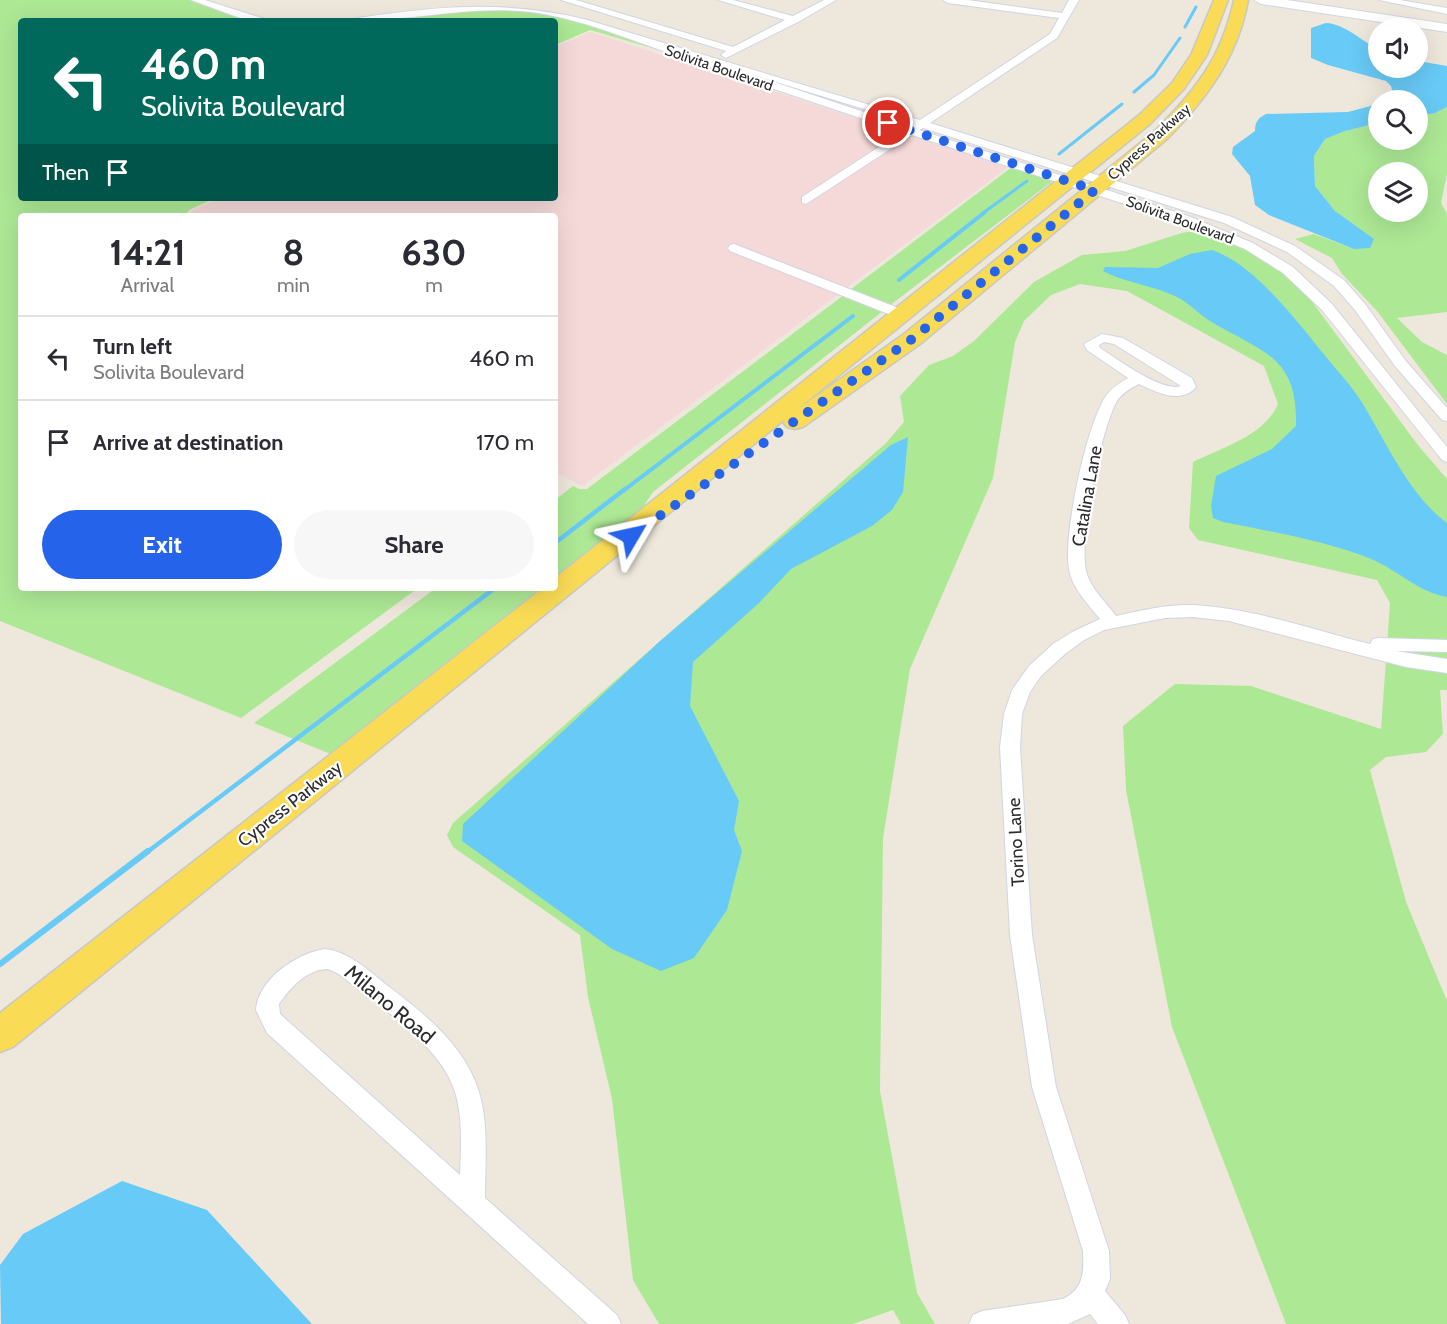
<!DOCTYPE html>
<style>
:root{--surface:#fff;--page:#f7f7f7;--text:#2b2b33;--muted:#7c7c81;--line:#e1e1e2;--accent:#2563eb}
body{margin:0;font-family:Cabin,sans-serif;background:var(--page);color:var(--text);height:100vh;display:flex;flex-direction:column;font-size:22px;white-space:nowrap}
*{box-sizing:border-box;margin:0}
p{font-size:20px;color:var(--muted)}
.icon{flex:none;width:33px;height:33px;fill:none;stroke:currentColor;stroke-width:2;stroke-linecap:round;stroke-linejoin:round}
.map{position:relative;flex:1;overflow:hidden}
.details{position:absolute;left:18px;top:213px;width:540px;height:378px;display:flex;flex-direction:column;background:var(--surface);border-radius:6px;box-shadow:0 6px 24px #0002}
.details>*{flex:none}
.top-card{position:absolute;left:18px;top:18px;width:540px;height:183px;border-radius:6px;box-shadow:0 6px 24px #0002;background:#00695c;color:#fff;overflow:hidden}
.buttons{position:absolute;left:1368px;top:18px;display:grid;gap:12px}
.buttons a{display:grid;place-items:center;width:60px;height:60px;border-radius:50%;background:var(--surface);box-shadow:0 6px 24px #0002;font-size:30px}
.pin{position:absolute;display:grid;place-items:center;width:51px;height:51px;color:#fff;margin:-26px;border:3px solid #fff;border-radius:50%;box-shadow:0 2px 6px #0007}
.me{position:absolute;width:66px;margin:-33px;rotate:54deg;stroke-linejoin:round;filter:drop-shadow(0 0 4px #0008)}
.turn{display:flex;align-items:center;gap:21px;height:126px;padding:0 24px;font-size:27px}
.turn .icon{width:78px;height:78px;stroke-width:2.5}
.turn b{display:block;font-size:42px;line-height:51px}
.then{display:flex;align-items:center;height:57px;padding:0 24px;background:#0003;gap:12px;font-size:22px}
.eta{display:flex;justify-content:space-evenly;align-items:center;height:102px;text-align:center}
.eta b{font-size:36px;font-weight:700;line-height:42px}
.button{display:flex;gap:12px;margin-top:auto;padding:12px 24px}
.button a{flex:1;height:69px;border-radius:36px;background:var(--accent);color:#fff;font-size:24px;font-weight:700;line-height:69px;text-align:center}
.button a+a{background:var(--page);color:var(--text)}
ul{padding:0;list-style:none}
li{display:flex;align-items:center;gap:18px;height:84px;padding:0 24px;border-top:2px solid var(--line)}
li div{flex:1}
li b{display:block;font-size:22px}
li em{font-style:normal}
.map>svg:first-child{display:block}
.medical{fill:#f5d9d9}
.green{fill:#ade895;fill-rule:evenodd}
.water{fill:#68caf6}
.lines{fill:none;stroke-linecap:round;stroke-linejoin:round}
.stream-far3{stroke:#68caf6;stroke-width:3}
.stream-far2{stroke:#68caf6;stroke-width:4}
.stream-far1{stroke:#68caf6;stroke-width:4.5}
.stream{stroke:#68caf6;stroke-width:6}
.street-casing{stroke:#d1d4e4;stroke-width:2}
.secondary-casing{stroke:#d1d4e4;stroke-width:2}
.primary-casing{stroke:#c8c8c8;stroke-width:3}
.street{fill:#fff;fill-rule:evenodd}
.secondary{fill:#fff;fill-rule:evenodd}
.primary{fill:#f9db55;fill-rule:evenodd}
.route{stroke:#2563eb;stroke-width:10;stroke-dasharray:0 18}
.labels{text-anchor:middle;dominant-baseline:central;stroke-width:4.5;stroke-linejoin:round;paint-order:stroke}
.far-street-label{font-size:15px;fill:#2b2b2b;stroke:#fff}
.street-label{font-size:18px;fill:#2b2b2b;stroke:#fff}
.near-street-label{font-size:21px;fill:#2b2b2b;stroke:#fff}
</style>
<div class="map">
<svg width="1447" height="1324" viewBox="0 0 1447 1324">
<rect width="100%" height="100%" fill="#eee7dc"/>
<path class="medical" d="M 590,32 L 1008,167 L 582,486 L 555,472 L 555,216 L 190,216 L 192,211 L 221,198 L 555,198 L 555,47 Z"/>
<path class="green" d="M 0,0 L 189,0 L 254,21 L 21,21 L 21,198 L 215,198 L 189,210 L 185,216 L 21,216 L 21,588 L 418,588 L 241,718 L 0,621 Z
M 466,8 L 531,11 L 563,17 L 666,52 L 590,30 L 555,45 L 555,21 L 370,21 Z
M 1447,107 L 1447,174 L 1441,203 L 1447,214 L 1447,312 L 1397,318 L 1422,342 L 1447,355 L 1447,404 L 1377,311 L 1342,274 L 1332,258 L 1295,239 L 1314,234 L 1354,249 L 1373,239 L 1335,211 L 1315,186 L 1314,156 L 1325,139 L 1345,131 L 1378,123 L 1378,140 L 1418,140 L 1418,116 L 1435,113 ZM 1378,172 L 1418,172 L 1418,212 L 1378,212 Z
M 1012,167 L 1054,180 L 889,306 L 850,290 Z
M 1199,230 L 1238,245 L 1271,264 L 1305,292 L 1417,444 L 1447,479 L 1447,690 L 1440,690 L 1443,734 L 1426,752 L 1386,757 L 1370,770 L 1406,902 L 1447,1001 L 1447,1324 L 1286,1324 L 1172,1027 L 1126,790 L 1123,726 L 1175,684 L 1251,686 L 1381,729 L 1390,603 L 1377,580 L 1198,540 L 1189,528 L 1193,462 C 1223,447 1264,436 1278,404 L 1264,366 L 1127,291 L 1080,284 L 1051,295 L 1024,321 L 1015,342 L 993,478 L 910,669 L 883,838 L 880,1091 L 917,1293 L 935,1324 L 901,1324 L 893,1310 L 853,1324 L 659,1324 L 633,1280 L 612,1099 L 588,997 L 580,935 L 453,847 L 447,835 L 453,823 L 886,443 L 904,422 L 900,396 L 929,365 L 953,356 L 974,341 L 1034,282 L 1082,255 L 1125,251 L 1182,233 Z
M 844,295 L 883,311 L 653,492 L 645,504 L 646,511 L 555,584 L 555,500 L 573,486 L 579,489 L 587,489 Z
M 436,588 L 551,588 L 338,757 L 254,723 Z"/>
<path class="water" d="M 1326,23 C 1345,24 1360,40 1378,49 L 1378,68 L 1418,68 L 1418,61 L 1447,66 L 1447,107 L 1435,113 L 1418,116 L 1418,100 L 1387,100 L 1393,93 L 1391,86 L 1386,81 L 1328,65 L 1311,58 L 1311,28 Z
M 1378,104 L 1378,123 L 1345,131 L 1325,139 L 1314,156 L 1315,186 L 1335,211 L 1374,239 L 1370,248 L 1354,249 L 1269,215 L 1255,205 L 1250,176 L 1232,154 L 1233,147 L 1255,131 C 1255,122 1258,118 1266,114 L 1348,112 Z
M 1212,250 C 1256,265 1298,323 1327,358 C 1338,372 1351,385 1361,401 C 1386,441 1408,494 1447,523 L 1447,597 C 1417,592 1397,569 1369,558 C 1322,540 1273,532 1223,522 L 1213,518 L 1211,506 L 1216,476 L 1272,449 L 1296,426 C 1298,355 1261,352 1210,321 C 1199,314 1189,303 1177,297 C 1153,285 1125,283 1103,271 L 1105,267 L 1158,268 L 1190,254 Z
M 908,437 L 903,492 L 892,510 L 872,526 L 791,569 L 759,603 L 693,662 L 690,706 L 739,801 L 734,830 L 742,851 L 727,910 L 694,958 L 661,971 L 612,949 L 462,841 L 463,824 L 660,641 L 891,445 Z
M 122,1181 L 207,1210 L 312,1324 L 1,1324 L 0,1265 L 23,1234 Z"/>
<g class="lines">
<path class="stream-far3" d="M 1185,27 L 1196,7
M 1134,92 L 1154,75 L 1180,38
M 1059,154 L 1122,104
M 983,213 L 1027,181"/>
<path class="stream-far2" d="M 899,280 L 985,212
M 623,491 L 853,316"/>
<path class="stream-far1" d="M 555,543 L 625,489
M 146,853 L 495,588"/>
<path class="stream" d="M 0,964 L 148,851"/>
<g class="street-casing">
<path id="street" d="M 191,0 L 205,0 L 271,21 L 248,21 Z
M 561,0 L 576,0 L 733,47 L 785,20 L 718,0 L 733,0 L 793,16 L 824,0 L 836,0 L 798,22 L 726,58 L 721,55 L 726,51 Z
M 943,0 L 968,0 L 1062,13 L 1069,0 L 1079,0 L 1057,38 L 930,123 L 1232,217 L 1295,246 L 1344,280 L 1365,304 L 1405,360 L 1447,408 L 1447,421 L 1442,420 L 1395,366 L 1355,310 L 1334,286 L 1287,252 L 1224,223 L 923,128 L 919,130 L 1188,216 L 1253,243 L 1293,267 L 1332,304 L 1447,447 L 1447,462 L 1442,460 L 1322,310 L 1283,273 L 1245,249 L 1180,222 L 912,135 L 806,204 L 802,203 L 802,197 L 902,132 C 827,107 752,82 678,56 C 630,40 580,18 530,12 C 470,5 413,21 353,21 L 358,18 C 439,6 503,0 584,19 L 920,120 L 1050,34 L 1059,18 L 948,3 ZM 753,75 L 913,124 L 909,127 Z
M 1379,0 L 1400,0 L 1447,8 L 1447,14 Z
M 734,244 L 906,311 L 908,314 L 901,318 L 896,317 L 730,251 L 728,248 L 730,245 Z
M 1102,334 L 1123,338 L 1192,378 L 1196,387 C 1181,405 1156,392 1139,384 C 1131,388 1122,393 1117,401 C 1101,428 1079,539 1086,571 C 1090,588 1106,602 1116,616 C 1142,610 1168,604 1194,605 C 1252,608 1314,630 1370,644 L 1373,639 L 1379,638 L 1447,640 L 1447,652 L 1396,651 L 1447,659 L 1447,673 L 1406,667 L 1229,621 L 1193,617 L 1165,618 L 1104,630 L 1084,640 L 1065,654 L 1041,676 L 1030,692 L 1022,714 L 1020,747 L 1032,935 L 1056,1087 L 1109,1251 L 1110,1279 L 1105,1291 L 1125,1315 L 1129,1324 L 1098,1324 L 1090,1314 L 1068,1324 L 969,1324 L 973,1315 L 982,1311 L 1063,1299 C 1084,1289 1084,1272 1083,1251 L 1032,1087 L 1010,935 L 1000,747 L 1004,714 L 1012,690 L 1029,666 L 1053,644 L 1072,632 L 1100,619 C 1088,604 1072,588 1069,569 C 1063,534 1086,429 1104,399 C 1110,389 1119,383 1128,378 L 1087,350 L 1084,344 ZM 1104,342 L 1114,344 L 1181,386 C 1163,393 1117,359 1100,348 L 1099,345 Z
M 325,949 C 350,952 369,971 388,986 C 425,1014 465,1046 479,1092 C 489,1125 485,1164 485,1198 L 617,1315 L 621,1324 L 588,1324 L 267,1033 L 256,1010 C 258,979 297,953 325,949 ZM 328,969 L 339,974 C 376,1004 441,1045 455,1092 C 463,1118 461,1149 460,1175 L 280,1014 L 279,1004 C 290,988 307,969 328,969 Z"/>
</g>
<g class="secondary-casing">
<path id="secondary" d="M 1254,0 L 1287,0 L 1447,24 L 1447,32 L 1261,4 Z"/>
</g>
<g class="primary-casing">
<path id="primary" d="M 1214,0 L 1228,0 L 1207,55 L 1184,89 L 1150,124 L 795,411 L 904,334 L 1155,131 C 1195,91 1222,57 1234,0 L 1248,0 C 1238,57 1207,98 1167,139 L 920,344 L 803,427 L 795,429 L 787,427 L 783,422 L 785,419 L 13,1047 L 0,1052 L 0,1013 L 543,588 L 555,588 L 555,578 L 1138,116 L 1172,83 L 1191,55 Z"/>
</g>
<use href="#street" class="street"/>
<use href="#secondary" class="secondary"/>
<use href="#primary" class="primary"/>
</g>
<g class="lines">
<path class="route" d="M 631,536 L 912,339 L 1095,190 L 888,123"/>
</g>
<g class="labels">
<g class="far-street-label">
<text transform="translate(719 68) rotate(19)">Solivita Boulevard</text>
<text transform="translate(1149 142) rotate(-42)">Cypress Parkway</text>
<text transform="translate(1180 220) rotate(20)">Solivita Boulevard</text>
</g>
<g class="street-label">
<text transform="translate(1087 496) rotate(-80)">Catalina Lane</text>
<text transform="translate(290 804) rotate(-38)">Cypress Parkway</text>
<text transform="translate(1016 842) rotate(-93)">Torino Lane</text>
</g>
<g class="near-street-label">
<text transform="translate(390 1004) rotate(40)">Milano Road</text>
</g>
</g>
</svg>
<div class="buttons">
<a><svg class="icon" aria-label="sound" viewBox="0 0 24 24"><path d="M4 9h4l5-4v14l-5-4H4zM17 9q2 3 0 6"/></svg></a>
<a><svg class="icon" aria-label="search" viewBox="0 0 24 24"><circle cx="10" cy="10" r="6"/><path d="M15 15l6 6"/></svg></a>
<a><svg class="icon" aria-label="layers" viewBox="0 0 24 24"><path d="M12 4l9 5-9 5-9-5zM3 14l9 5 9-5"/></svg></a>
</div>
<div class="pin" style="left:888px;top:123px;background:#d93025"><svg class="icon" aria-label="arrive" viewBox="0 0 24 24"><path d="M6 21V4h12l-3 4 3 4H6"/></svg></div>
<svg class="me" style="left:631px;top:536px" viewBox="-20 -20 40 40"><path d="M0-17L14 15 0 8-14 15z" fill="#2563eb" stroke="#fff" stroke-width="4"/></svg>
<div class="top-card">
<div class="turn"><svg class="icon" aria-label="left" viewBox="0 0 24 24"><path d="M17 20v-9H6M10 6l-5 5 5 5"/></svg><div><b>460 m</b>Solivita Boulevard</div></div>
<div class="then">Then<svg class="icon" aria-label="arrive" viewBox="0 0 24 24"><path d="M6 21V4h12l-3 4 3 4H6"/></svg></div>
</div>
<section class="details">
<div class="eta">
<div><b>14:21</b><p>Arrival</p></div>
<div><b>8</b><p>min</p></div>
<div><b>630</b><p>m</p></div>
</div>
<ul>
<li><svg class="icon" aria-label="left" viewBox="0 0 24 24"><path d="M17 20v-9H6M10 6l-5 5 5 5"/></svg><div><b>Turn left</b><p>Solivita Boulevard</p></div><em>460 m</em></li>
<li><svg class="icon" aria-label="arrive" viewBox="0 0 24 24"><path d="M6 21V4h12l-3 4 3 4H6"/></svg><div><b>Arrive at destination</b></div><em>170 m</em></li>
</ul>
<div class="button"><a>Exit</a><a>Share</a></div>
</section>
</div>
